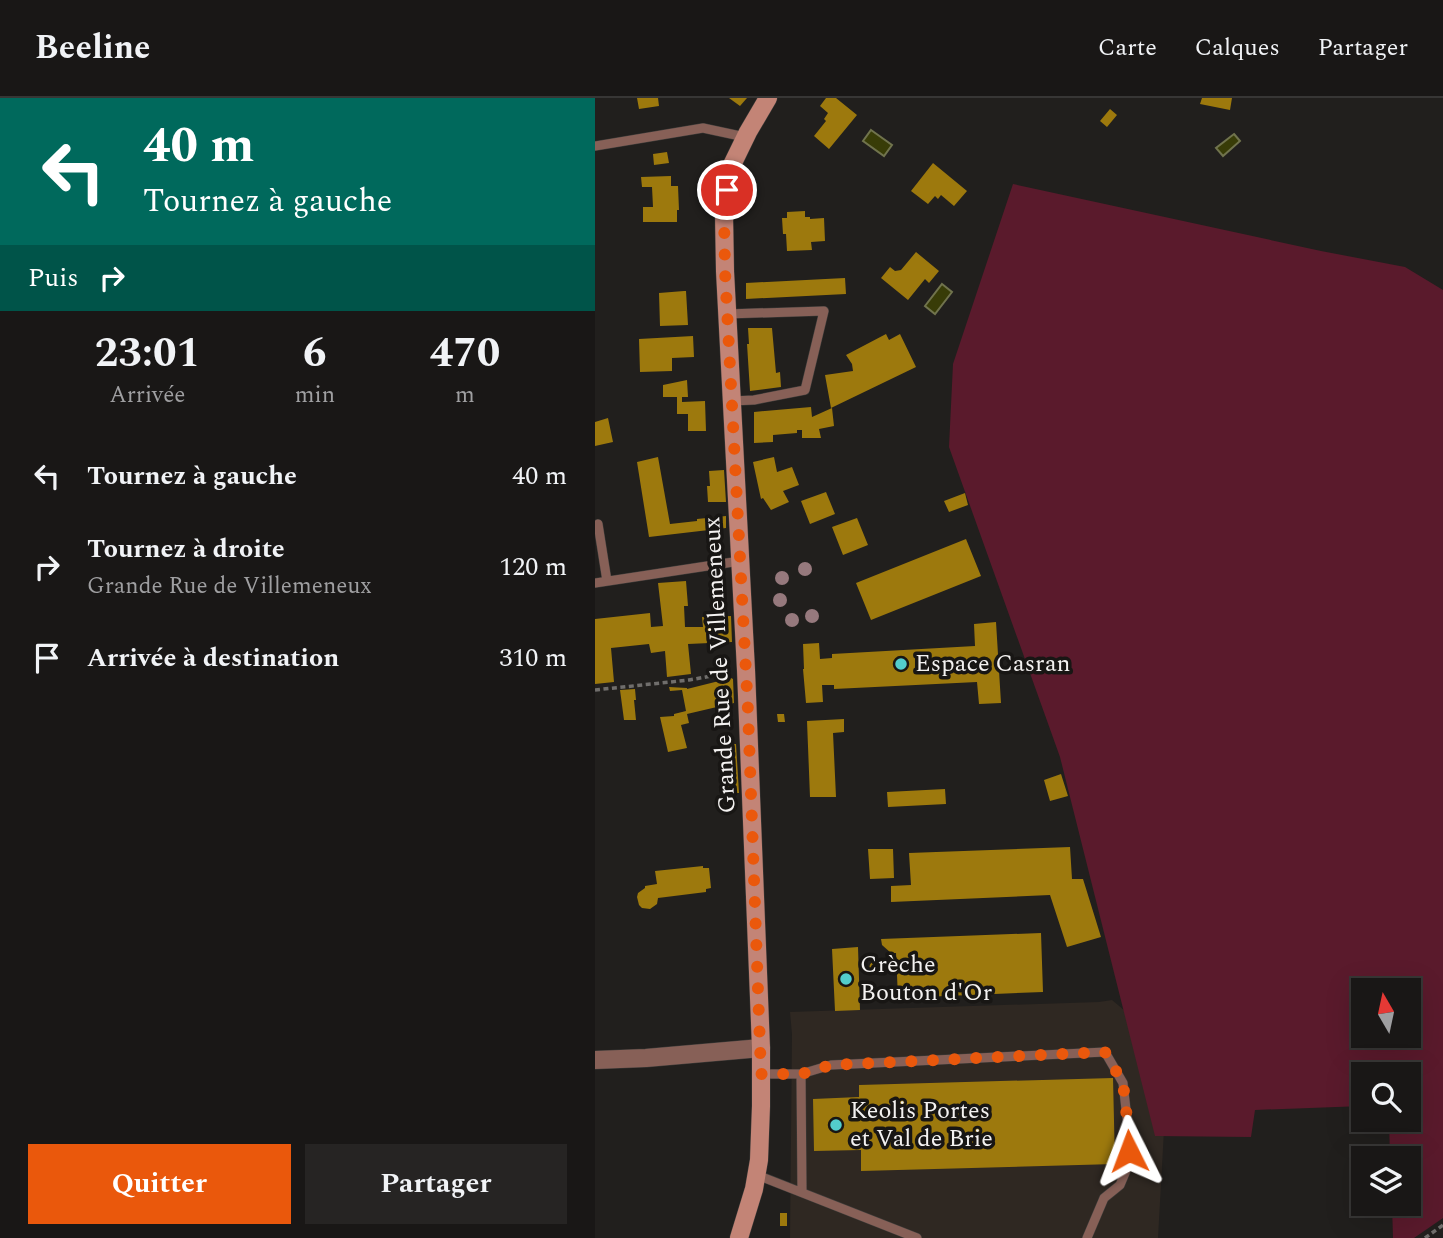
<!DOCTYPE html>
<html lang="fr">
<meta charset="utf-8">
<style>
:root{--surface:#191716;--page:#262423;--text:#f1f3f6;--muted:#9f9fa1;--line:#373635;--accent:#ea580c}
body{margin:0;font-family:Spectral,serif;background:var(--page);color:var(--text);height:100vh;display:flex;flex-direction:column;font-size:26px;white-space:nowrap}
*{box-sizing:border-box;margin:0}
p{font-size:23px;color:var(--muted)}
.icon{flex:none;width:38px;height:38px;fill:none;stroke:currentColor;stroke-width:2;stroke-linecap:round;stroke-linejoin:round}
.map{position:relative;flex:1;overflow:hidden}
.side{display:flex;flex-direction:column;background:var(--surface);width:595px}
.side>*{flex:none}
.top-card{background:#00695c;color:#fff;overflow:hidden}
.needle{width:46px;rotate:351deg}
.fabs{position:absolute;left:756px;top:880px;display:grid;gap:14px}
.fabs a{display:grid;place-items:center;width:70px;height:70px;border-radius:0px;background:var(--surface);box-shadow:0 7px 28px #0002,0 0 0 2px var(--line);font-size:35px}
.pin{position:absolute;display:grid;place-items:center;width:60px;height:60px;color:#fff;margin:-30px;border:4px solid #fff;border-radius:50%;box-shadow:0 2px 7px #0007}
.me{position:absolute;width:77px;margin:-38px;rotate:357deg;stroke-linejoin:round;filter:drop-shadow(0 0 5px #0008)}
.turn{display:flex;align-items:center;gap:24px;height:147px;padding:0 28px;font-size:32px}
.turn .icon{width:91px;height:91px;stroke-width:2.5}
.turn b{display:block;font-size:49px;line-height:60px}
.then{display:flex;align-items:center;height:66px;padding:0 28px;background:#0003;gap:14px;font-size:26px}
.eta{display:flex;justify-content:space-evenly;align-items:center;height:119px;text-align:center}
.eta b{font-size:42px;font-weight:700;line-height:49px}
.action{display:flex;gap:14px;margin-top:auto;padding:14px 28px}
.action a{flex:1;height:80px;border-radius:0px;background:var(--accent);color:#fff;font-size:28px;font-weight:700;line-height:80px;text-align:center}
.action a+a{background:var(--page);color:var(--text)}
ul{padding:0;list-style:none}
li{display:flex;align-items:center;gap:21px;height:91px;padding:0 28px}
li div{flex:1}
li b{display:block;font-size:26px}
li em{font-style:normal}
header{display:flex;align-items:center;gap:42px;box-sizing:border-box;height:98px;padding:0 35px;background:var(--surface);border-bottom:2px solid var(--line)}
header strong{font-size:33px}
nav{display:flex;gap:38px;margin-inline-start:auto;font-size:24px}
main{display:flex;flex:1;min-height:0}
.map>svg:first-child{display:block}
.built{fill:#2f2822}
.green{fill:#5a1a2c;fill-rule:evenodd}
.water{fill:#383c07;stroke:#70734d;stroke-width:2}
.building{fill:#9d790d}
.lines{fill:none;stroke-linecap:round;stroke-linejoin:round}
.lane-casing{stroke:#3f3d3b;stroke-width:10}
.street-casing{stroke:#3f3d3b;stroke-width:19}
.secondary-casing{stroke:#3f3d3b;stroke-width:19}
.path{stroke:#706e6c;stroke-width:3.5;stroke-dasharray:5 3.5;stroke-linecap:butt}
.lane{stroke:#876057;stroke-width:9}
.street{stroke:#876057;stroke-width:18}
.secondary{stroke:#c38476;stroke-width:18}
.tree{fill:#96797d}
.route{stroke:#ea580c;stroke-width:12;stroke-dasharray:0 21.6}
.poi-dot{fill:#53cdcb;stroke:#181614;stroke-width:2.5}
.labels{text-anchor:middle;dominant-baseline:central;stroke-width:7;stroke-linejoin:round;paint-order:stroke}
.poi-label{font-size:24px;fill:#f4f2f1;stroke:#181614;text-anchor:start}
.street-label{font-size:24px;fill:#f4f2f1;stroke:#181614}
</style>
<header>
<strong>Beeline</strong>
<nav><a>Carte</a><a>Calques</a><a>Partager</a></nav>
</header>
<main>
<section class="side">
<div class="top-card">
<div class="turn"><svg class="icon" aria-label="left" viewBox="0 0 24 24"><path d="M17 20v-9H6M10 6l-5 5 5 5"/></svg><div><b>40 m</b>Tournez à gauche</div></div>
<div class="then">Puis<svg class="icon" aria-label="right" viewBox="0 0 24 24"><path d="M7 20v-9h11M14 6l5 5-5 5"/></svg></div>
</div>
<div class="eta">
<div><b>23:01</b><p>Arrivée</p></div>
<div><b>6</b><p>min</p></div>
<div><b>470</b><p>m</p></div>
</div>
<ul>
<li><svg class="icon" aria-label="left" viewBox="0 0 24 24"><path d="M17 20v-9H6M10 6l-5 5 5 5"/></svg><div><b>Tournez à gauche</b></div><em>40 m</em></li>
<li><svg class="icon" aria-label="right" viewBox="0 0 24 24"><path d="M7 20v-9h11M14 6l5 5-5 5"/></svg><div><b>Tournez à droite</b><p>Grande Rue de Villemeneux</p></div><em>120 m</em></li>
<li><svg class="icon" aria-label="arrive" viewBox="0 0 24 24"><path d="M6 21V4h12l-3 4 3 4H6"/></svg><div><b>Arrivée à destination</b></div><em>310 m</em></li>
</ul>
<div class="action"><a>Quitter</a><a>Partager</a></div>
</section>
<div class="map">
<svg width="848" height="1140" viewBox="0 0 848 1140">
<rect width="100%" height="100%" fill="#211f1d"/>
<path class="built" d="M 517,902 L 536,918 L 570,1014 L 563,1140 L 195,1140 L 197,936 L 195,914 L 504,904 Z"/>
<path class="green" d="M 418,86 L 726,153 L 810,169 L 848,192 L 848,1120 L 819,1140 L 798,1140 L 797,1106 L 814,1106 L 814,1060 L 795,1060 L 794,1022 L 814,1022 L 814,976 L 768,976 L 768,1008 L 660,1012 L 656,1039 L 560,1038 L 465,659 L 354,349 L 358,266 ZM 768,892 L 814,892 L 814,938 L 768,938 Z"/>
<path class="water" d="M 276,32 L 297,47 L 289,58 L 268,43 Z
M 639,36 L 645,43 L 628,58 L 621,50 Z
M 347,186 L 357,194 L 340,216 L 330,208 Z"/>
<path class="building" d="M 42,0 L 63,0 L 64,8 L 44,11 Z
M 134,0 L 152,0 L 145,8 Z
M 231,0 L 241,0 L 262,17 L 234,51 L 219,38 L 231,23 L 229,21 L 233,15 L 225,8 Z
M 607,0 L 637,0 L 635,12 L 605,6 Z
M 515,11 L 522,17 L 512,29 L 505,23 Z
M 72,54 L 74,65 L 59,67 L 58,56 Z
M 338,65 L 372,93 L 359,108 L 346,97 L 343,101 L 340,98 L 333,106 L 316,93 Z
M 76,78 L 76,88 L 83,88 L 84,112 L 82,112 L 82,124 L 48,124 L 48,109 L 58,109 L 57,89 L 47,89 L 46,79 Z
M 210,113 L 210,119 L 215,119 L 215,121 L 229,120 L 230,143 L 216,144 L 217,152 L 192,153 L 191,136 L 188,136 L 187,120 L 192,120 L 192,114 Z
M 321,154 L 344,173 L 334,185 L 330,181 L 313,202 L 286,180 L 295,169 L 300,173 L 306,172 Z
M 250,180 L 251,196 L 151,201 L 151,185 Z
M 89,193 L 91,193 L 93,227 L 65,228 L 64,195 Z
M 153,230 L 177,230 L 181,275 L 185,274 L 186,289 L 155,293 L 152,246 L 154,246 Z
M 291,236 L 294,242 L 305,236 L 321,269 L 236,310 L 230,277 L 258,273 L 257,266 L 251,257 Z
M 98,238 L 99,259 L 77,260 L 77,273 L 45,274 L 44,241 Z
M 92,282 L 93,299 L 87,299 L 87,304 L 110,303 L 111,333 L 93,333 L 93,316 L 82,316 L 82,299 L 68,299 L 68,287 Z
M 216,309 L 217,319 L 237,310 L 239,328 L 224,331 L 226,340 L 207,340 L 207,332 L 202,332 L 202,335 L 178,337 L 178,344 L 159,345 L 159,314 Z
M 13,320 L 18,344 L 0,348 L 0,324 Z
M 63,359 L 75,426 L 102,423 L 102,421 L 131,418 L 131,430 L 54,439 L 42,364 Z
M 179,359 L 182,374 L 197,369 L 204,387 L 188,393 L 194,404 L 176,412 L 168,400 L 166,401 L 158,364 Z
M 129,372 L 131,404 L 113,404 L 112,388 L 115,388 L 114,373 Z
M 231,394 L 240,416 L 215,426 L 206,403 Z
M 370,395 L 373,407 L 354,414 L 349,403 Z
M 262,420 L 273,447 L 248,457 L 237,429 Z
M 371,441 L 386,478 L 276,522 L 261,485 Z
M 91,483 L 93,508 L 89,508 L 90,529 L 108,529 L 107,519 L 136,518 L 137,544 L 93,546 L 96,576 L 72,579 L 70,553 L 56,555 L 54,546 L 16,550 L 19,584 L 0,586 L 0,521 L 55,515 L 56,529 L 68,528 L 63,485 Z
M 401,524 L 406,605 L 384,606 L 382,584 L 239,591 L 239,587 L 227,587 L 228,604 L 211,605 L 208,571 L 209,571 L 208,546 L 224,545 L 225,561 L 237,560 L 237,556 L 380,548 L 379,526 Z
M 136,580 L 138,581 L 139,605 L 92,616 L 94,625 L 86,627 L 92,650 L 73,654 L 65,619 L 79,618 L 79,616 L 91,613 L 87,592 L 75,593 L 74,589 L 92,590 L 92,591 Z
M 40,591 L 41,602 L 39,602 L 41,622 L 29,622 L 25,592 Z
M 182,616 L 189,616 L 190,624 L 183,624 Z
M 249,621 L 249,634 L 238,635 L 241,699 L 215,699 L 212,623 Z
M 141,646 L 144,695 L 130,695 L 129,669 L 126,669 L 126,661 L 129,661 L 129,647 Z
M 466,676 L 473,698 L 455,703 L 449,682 Z
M 350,691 L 351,706 L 293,709 L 292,694 Z
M 475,749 L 477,781 L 488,781 L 506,839 L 472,849 L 455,797 L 296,804 L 296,788 L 316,787 L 314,755 Z
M 273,751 L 298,751 L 299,780 L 275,781 Z
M 108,768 L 108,770 L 114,770 L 116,790 L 111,791 L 111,794 L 63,800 L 62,806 L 55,811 L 47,810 L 44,807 L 42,799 L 43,795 L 50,790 L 50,788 L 62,786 L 60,773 Z
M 446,835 L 448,894 L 303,900 L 301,855 L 296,855 L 287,847 L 286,841 Z
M 263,849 L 265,912 L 240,913 L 237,851 Z
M274.5 869a5.5 5.5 0 1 1 11 0a5.5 5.5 0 1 1-11 0Z
M 518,980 L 520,1066 L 266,1073 L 266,1052 L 219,1053 L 218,1001 L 264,999 L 264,987 Z
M 185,1115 L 192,1115 L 192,1128 L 185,1128 Z"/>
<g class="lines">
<g class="lane-casing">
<path id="lane" d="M 0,48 L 108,30 L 150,39
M 132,216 L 229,213 L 210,292 L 159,302 L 137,303
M 3,426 L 12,483
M 0,485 L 145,463
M 166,976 L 206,976
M 162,1077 L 322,1140
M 207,1094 L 206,976 L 236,967 L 510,954 L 528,985 L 534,1038 L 533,1068 L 525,1087 L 509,1100 L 492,1140"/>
</g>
<g class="street-casing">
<path id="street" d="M 0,962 L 51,960 L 166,950"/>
</g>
<g class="secondary-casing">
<path id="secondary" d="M 144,1140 L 159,1091 L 164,1062 L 166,1008 L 166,950 L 151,572 L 130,173 L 129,116 L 136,69 L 153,34 L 173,0"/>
</g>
<path class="path" d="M 0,592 L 94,582 L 133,575
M 830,1140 L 848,1127"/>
<use href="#lane" class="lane"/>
<use href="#street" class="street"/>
<use href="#secondary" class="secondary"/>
</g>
<g class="tree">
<circle cx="210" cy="471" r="7"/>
<circle cx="187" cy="480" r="7"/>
<circle cx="185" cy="502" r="7"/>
<circle cx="217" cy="518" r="7"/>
<circle cx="197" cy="522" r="7"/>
</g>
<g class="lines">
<path class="route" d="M 132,92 L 129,116 L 130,173 L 153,613 L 166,976 L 206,976 L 236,967 L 510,954 L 528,985 L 534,1038 L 534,1053"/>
</g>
<g class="poi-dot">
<circle cx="306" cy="566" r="7"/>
<circle cx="251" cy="881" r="7"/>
<circle cx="241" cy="1027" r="7"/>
</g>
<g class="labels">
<g class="poi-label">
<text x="320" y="566">Espace Casran</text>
<text x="265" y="867">Crèche<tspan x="265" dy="28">Bouton d'Or</tspan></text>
<text x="255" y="1013">Keolis Portes<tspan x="255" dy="28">et Val de Brie</tspan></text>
</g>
<g class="street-label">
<text transform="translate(125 567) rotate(-93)">Grande Rue de Villemeneux</text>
</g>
</g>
</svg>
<div class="fabs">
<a><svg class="needle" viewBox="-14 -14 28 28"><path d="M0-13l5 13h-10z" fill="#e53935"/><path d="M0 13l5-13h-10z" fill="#9f9fa1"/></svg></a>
<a><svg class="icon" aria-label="search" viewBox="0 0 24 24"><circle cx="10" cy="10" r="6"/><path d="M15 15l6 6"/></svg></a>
<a><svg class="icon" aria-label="layers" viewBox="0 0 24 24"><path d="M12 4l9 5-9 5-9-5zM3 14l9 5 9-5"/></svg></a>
</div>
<div class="pin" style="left:132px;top:92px;background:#d93025"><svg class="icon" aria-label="arrive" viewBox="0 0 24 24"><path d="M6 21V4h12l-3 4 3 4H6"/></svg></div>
<svg class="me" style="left:534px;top:1053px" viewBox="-20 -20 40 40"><path d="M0-17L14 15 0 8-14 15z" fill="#ea580c" stroke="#fff" stroke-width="4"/></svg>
</div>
</main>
